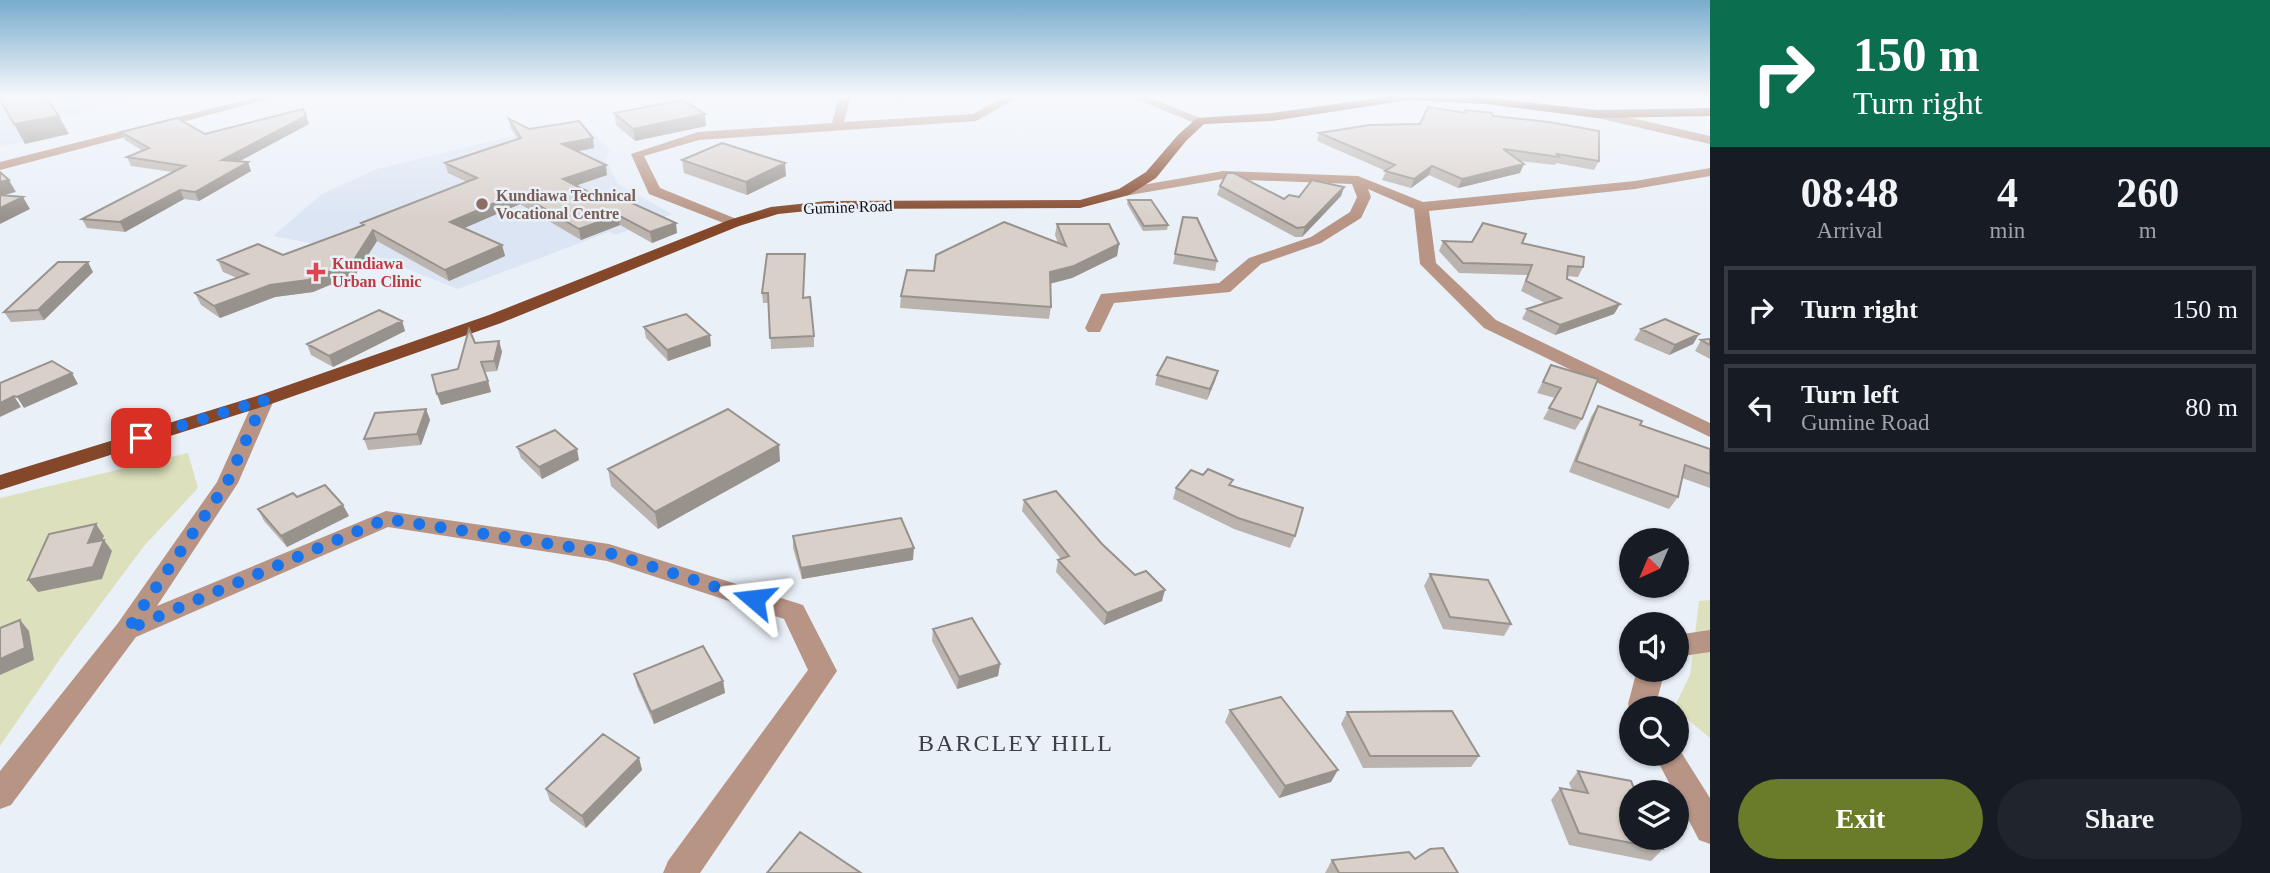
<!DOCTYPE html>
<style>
:root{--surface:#171b24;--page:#20242c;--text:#f1f3f6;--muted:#9ea1a6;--line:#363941;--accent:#6a7b2a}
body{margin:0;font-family:"Times New Roman",serif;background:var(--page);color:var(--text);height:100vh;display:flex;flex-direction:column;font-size:26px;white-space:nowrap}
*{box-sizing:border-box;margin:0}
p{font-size:23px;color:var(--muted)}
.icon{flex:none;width:38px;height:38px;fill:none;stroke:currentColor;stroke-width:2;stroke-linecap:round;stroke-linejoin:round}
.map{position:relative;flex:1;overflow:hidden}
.details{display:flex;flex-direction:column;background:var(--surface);width:560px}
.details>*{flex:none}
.banner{background:#0b6e4f;color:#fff;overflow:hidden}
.needle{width:46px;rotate:224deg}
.controls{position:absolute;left:1619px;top:528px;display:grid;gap:14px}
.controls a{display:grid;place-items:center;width:70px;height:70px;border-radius:50%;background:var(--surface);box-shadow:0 2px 5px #0004;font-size:35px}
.pin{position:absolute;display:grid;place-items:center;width:60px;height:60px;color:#fff;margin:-30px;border-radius:14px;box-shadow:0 4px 10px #0006}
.me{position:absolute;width:77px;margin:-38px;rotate:287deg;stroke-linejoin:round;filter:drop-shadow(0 0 5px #0008)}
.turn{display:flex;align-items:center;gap:24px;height:147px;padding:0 28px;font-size:32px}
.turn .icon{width:91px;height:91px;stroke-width:2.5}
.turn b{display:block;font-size:49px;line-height:60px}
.eta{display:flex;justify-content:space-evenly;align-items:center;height:119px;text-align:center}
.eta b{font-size:42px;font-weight:600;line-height:49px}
.cta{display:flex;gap:14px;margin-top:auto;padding:14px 28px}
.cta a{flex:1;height:80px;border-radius:42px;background:var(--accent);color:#fff;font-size:28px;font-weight:600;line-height:80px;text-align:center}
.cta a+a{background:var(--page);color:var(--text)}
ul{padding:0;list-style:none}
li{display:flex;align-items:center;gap:21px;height:88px;margin:0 14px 10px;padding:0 14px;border:4px solid var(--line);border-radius:0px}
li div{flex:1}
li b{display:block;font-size:26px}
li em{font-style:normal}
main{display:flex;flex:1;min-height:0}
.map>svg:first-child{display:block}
.built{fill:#dce5f3}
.green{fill:#dde0bc}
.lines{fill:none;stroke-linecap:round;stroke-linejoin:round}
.minor{fill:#b89484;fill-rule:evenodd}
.major{fill:#84472a;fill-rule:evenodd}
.wall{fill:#bbb3ae}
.shaded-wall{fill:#98928d}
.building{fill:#d9d0ca;stroke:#98928d;stroke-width:2}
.route{stroke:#1a73e8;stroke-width:12;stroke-dasharray:0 21.6}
.education-dot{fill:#8d6e63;stroke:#eaf0f8;stroke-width:2.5}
.health-dot{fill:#e0444e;stroke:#eaf0f8;stroke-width:2.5}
.labels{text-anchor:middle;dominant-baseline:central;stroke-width:5;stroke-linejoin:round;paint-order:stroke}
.far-education-label{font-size:16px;font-weight:bold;fill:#785e54;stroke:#eaf0f8;text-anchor:start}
.far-street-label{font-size:16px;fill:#0b0d0f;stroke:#eaf0f8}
.far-health-label{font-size:16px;font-weight:bold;fill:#be3a42;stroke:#eaf0f8;text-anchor:start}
.near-neighbourhood-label{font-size:24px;letter-spacing:2px;fill:#3a3e45;stroke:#eaf0f8}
</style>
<main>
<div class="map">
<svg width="1710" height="873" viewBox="0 0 1710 873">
<rect width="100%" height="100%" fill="#eaf0f8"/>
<path class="built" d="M 0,96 L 123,96 L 130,103 L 32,123 L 46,137 L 0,147 Z
M 583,122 L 610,151 L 605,159 L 618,184 L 672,214 L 616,235 L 609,232 L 458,289 L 372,255 L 273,236 L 322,194 L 377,169 L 533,131 Z"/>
<path class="green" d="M 188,453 L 198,488 L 144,546 L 62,656 L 0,746 L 0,498 Z
M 1710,600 L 1710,738 L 1674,708 L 1690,675 L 1699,601 Z"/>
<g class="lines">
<path class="minor" d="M 261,96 L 281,96 L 0,170 L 0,162 Z
M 839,96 L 851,96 L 844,122 L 973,114 L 1006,96 L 1020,96 L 976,121 L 699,140 L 644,156 L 660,188 L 739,220 L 741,223 L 739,226 L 734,227 L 649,194 L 631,154 L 698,132 L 832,123 Z
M 1129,96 L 1146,96 L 1207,121 L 1197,124 Z
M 1597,110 L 1710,136 L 1710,144 L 1593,117 L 1593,111 Z
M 1710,168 L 1710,176 L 1635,189 L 1429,211 L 1436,263 L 1496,320 L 1710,423 L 1710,437 L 1484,328 L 1420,264 L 1414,209 L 1368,189 L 1371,197 L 1361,218 L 1321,243 L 1261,264 L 1230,292 L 1114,303 L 1100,332 L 1088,332 L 1085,328 L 1101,294 L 1219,283 L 1249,258 L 1311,237 L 1350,212 L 1357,197 L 1352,184 L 1223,179 L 1124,196 L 1119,195 L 1119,189 L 1223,171 L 1358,176 L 1423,202 L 1635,181 Z
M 264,394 L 271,396 L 274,400 L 238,483 L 157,606 L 386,511 L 609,544 L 803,605 L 837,671 L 700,873 L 663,873 L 668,861 L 808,670 L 784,619 L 607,561 L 388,527 L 136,637 L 11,805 L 0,809 L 0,771 L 118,623 L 217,482 L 254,400 L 257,396 Z
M 1710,630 L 1710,652 L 1676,657 L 1676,635 Z
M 1637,670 L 1665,670 L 1656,704 L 1658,709 L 1631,709 L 1631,712 L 1628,704 Z
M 1676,744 L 1710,798 L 1710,844 L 1699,840 L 1654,754 L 1676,754 Z"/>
<path class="major" d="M 1392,96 L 1487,98 L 1597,110 L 1710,108 L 1710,116 L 1597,118 L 1487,104 L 1409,100 L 1272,121 L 1204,124 L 1186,141 L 1156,178 L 1129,195 L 1080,208 L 827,209 L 778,214 L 739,226 L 501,323 L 271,404 L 0,490 L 0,475 L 257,396 L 489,315 L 729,220 L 771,207 L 827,201 L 1080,200 L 1119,189 L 1146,172 L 1178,135 L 1197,118 L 1272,113 Z"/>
</g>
<path class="wall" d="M 893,96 L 921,96 L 921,98 L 893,99 Z
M 1465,110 L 1493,116 L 1599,161 L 1594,170 L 1556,163 L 1555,165 L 1519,161 L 1520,173 L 1458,188 L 1429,175 L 1411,188 L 1382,180 L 1386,171 L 1317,141 L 1319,133 L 1420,124 L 1464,113 Z
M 614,113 L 706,126 L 635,141 L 616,125 Z
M 509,119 L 529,129 L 594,148 L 577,151 L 607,175 L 576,186 L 606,201 L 677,233 L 652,243 L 620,225 L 581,240 L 520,204 L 464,228 L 502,245 L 505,256 L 449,281 L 377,241 L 356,274 L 313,292 L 275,297 L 220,318 L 201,305 L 195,293 L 237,278 L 223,272 L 218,260 L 283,255 L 362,226 L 361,223 L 467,182 L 448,173 L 445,163 L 518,139 L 511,129 Z
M 309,124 L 239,161 L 251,171 L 199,201 L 184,199 L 125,232 L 87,228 L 82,219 L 173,172 L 131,166 L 127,157 L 143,151 L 125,140 L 121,132 L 205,134 Z
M 682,160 L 786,176 L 747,195 L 684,173 Z
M 1220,186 L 1284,199 L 1299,197 L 1344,187 L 1341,196 L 1302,237 L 1295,237 L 1217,195 Z
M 1128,200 L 1168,225 L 1167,230 L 1143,231 L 1127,204 Z
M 1183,217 L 1217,261 L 1215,271 L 1173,264 Z
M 1057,224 L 1119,244 L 1117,256 L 1072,278 L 1050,284 L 1051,307 L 1049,319 L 900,308 L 901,296 L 934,271 L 1058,243 L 1055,235 Z
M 1443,241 L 1522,243 L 1583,267 L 1578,277 L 1567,276 L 1567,279 L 1620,304 L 1614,314 L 1555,335 L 1522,319 L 1527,309 L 1545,303 L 1521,291 L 1527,275 L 1459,273 L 1439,251 Z
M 805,254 L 803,298 L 814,336 L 814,347 L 771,349 L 769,303 L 763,303 L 762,293 Z
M 93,272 L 44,320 L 11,322 L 4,312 Z
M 402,321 L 405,331 L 333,367 L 311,355 L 307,344 Z
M 644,327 L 711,346 L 668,361 L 646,338 Z
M 1641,329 L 1699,334 L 1693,344 L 1669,355 L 1634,340 Z
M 1710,339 L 1710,359 L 1695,351 L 1701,340 Z
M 499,341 L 502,352 L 497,371 L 485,372 L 491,392 L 441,405 L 475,343 Z
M 1551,365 L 1582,419 L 1575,430 L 1543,419 L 1555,398 L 1537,393 Z
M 1157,375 L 1215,381 L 1207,400 L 1155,385 Z
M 1598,406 L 1640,425 L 1710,449 L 1710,488 L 1682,478 L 1678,497 L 1669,509 L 1569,472 L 1591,417 Z
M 426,409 L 430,420 L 421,445 L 368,450 L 364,439 Z
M 517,447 L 579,460 L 542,479 L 521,458 Z
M 780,461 L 658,529 L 611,486 L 608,469 Z
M 1203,475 L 1232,486 L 1295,536 L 1290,548 L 1234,529 L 1173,499 L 1176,488 Z
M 297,497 L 349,516 L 287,547 L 264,521 L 258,509 Z
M 1024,500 L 1102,544 L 1162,601 L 1104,625 L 1056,572 L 1058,560 L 1061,559 L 1022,511 Z
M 793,536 L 913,560 L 802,579 L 793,548 Z
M 1430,574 L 1511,624 L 1504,636 L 1443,629 L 1424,586 Z
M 933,629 L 1000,664 L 998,676 L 957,689 L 932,641 Z
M 634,674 L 723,681 L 725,693 L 654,724 L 637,686 Z
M 1230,710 L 1331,782 L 1279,798 L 1225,722 Z
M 1347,712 L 1479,756 L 1471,767 L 1363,768 L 1341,724 Z
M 639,758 L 642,770 L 586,828 L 550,801 L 546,789 Z
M 1578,771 L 1663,849 L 1651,861 L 1569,845 L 1551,800 L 1560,788 L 1572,790 L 1569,783 Z
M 1415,859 L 1458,873 L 1325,873 L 1332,860 Z"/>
<path class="shaded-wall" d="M 705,114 L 706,126 L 635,141 L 633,129 Z
M 59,116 L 69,134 L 25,144 L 14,124 Z
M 306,116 L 309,124 L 225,169 L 222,160 Z
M 593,138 L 594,148 L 564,154 L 562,144 Z
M 248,162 L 251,171 L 199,201 L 195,192 Z
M 785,163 L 786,176 L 747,195 L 746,182 Z
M 1524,164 L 1520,173 L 1458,188 L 1462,179 Z
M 606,165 L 607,175 L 565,189 L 563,179 Z
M 1432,166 L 1429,175 L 1411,188 L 1414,179 Z
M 9,180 L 16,192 L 0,196 L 0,182 Z
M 1344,187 L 1341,196 L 1302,237 L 1305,227 Z
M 180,190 L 184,199 L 125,232 L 120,222 Z
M 518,193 L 520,204 L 453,233 L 450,222 Z
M 23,197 L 30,209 L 0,224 L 0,208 Z
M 618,215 L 620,225 L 581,240 L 579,229 Z
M 676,223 L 677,233 L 652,243 L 650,232 Z
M 373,230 L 377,241 L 356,274 L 313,292 L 275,297 L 220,318 L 214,306 Z
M 1119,244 L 1117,256 L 1072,278 L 1048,284 L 1050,272 Z
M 502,245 L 505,256 L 449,281 L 445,270 Z
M 88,262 L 93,272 L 44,320 L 38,310 Z
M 1620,304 L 1614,314 L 1555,335 L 1560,325 Z
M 402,321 L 405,331 L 333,367 L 329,356 Z
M 1699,334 L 1693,344 L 1669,355 L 1675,345 Z
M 710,335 L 711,346 L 668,361 L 667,350 Z
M 499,341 L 502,352 L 497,371 L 494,361 Z
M 1218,371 L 1215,381 L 1207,400 L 1210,389 Z
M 72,373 L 78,384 L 24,408 L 17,397 Z
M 488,381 L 491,392 L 441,405 L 437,394 Z
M 14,396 L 21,407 L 0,417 L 0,403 Z
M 426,409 L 430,420 L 421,445 L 417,434 Z
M 779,445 L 780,461 L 658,529 L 655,512 Z
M 577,449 L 579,460 L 542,479 L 539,467 Z
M 343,505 L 349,516 L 287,547 L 281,536 Z
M 96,524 L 104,536 L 96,554 L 88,543 Z
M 104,540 L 112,551 L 102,579 L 38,592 L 28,580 Z
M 914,548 L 913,560 L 802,579 L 801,568 Z
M 1165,590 L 1162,601 L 1104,625 L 1107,613 Z
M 20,620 L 29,631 L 34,660 L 0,675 L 0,659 Z
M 1000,664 L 998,676 L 957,689 L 959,677 Z
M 723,681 L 725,693 L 654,724 L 651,712 Z
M 639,758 L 642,770 L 586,828 L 582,816 Z
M 1338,770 L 1331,782 L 1279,798 L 1285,786 Z"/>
<path class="building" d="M 0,96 L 45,96 L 59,116 L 14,124 L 0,100 Z
M 683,100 L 705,114 L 633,129 L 614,113 Z
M 1428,107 L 1466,113 L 1465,110 L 1492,113 L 1493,116 L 1549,122 L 1599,131 L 1599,161 L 1557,154 L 1559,157 L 1503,149 L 1524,164 L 1462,179 L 1432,166 L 1414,179 L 1385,171 L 1395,165 L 1319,133 L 1370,125 L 1420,124 Z
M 303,109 L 306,116 L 222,160 L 248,162 L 195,192 L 180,190 L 120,222 L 82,219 L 185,166 L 127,157 L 149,148 L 121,132 L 177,118 L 205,134 Z
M 509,119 L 529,129 L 579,121 L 593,138 L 562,144 L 606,165 L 563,179 L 606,201 L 610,193 L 676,223 L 650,232 L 618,215 L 579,229 L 518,193 L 450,222 L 502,245 L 445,270 L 373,230 L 352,263 L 308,280 L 270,285 L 214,306 L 195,293 L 248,274 L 218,260 L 258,244 L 283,255 L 364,225 L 361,223 L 477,178 L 445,163 L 521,138 Z
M 722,143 L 785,163 L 746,182 L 682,160 Z
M 0,172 L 9,180 L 0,182 Z
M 1227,173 L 1234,173 L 1284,199 L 1289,195 L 1299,197 L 1312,180 L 1344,187 L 1305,227 L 1297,228 L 1220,186 Z
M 0,195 L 23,197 L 0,208 Z
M 1128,200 L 1151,200 L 1168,225 L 1144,226 Z
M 1183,217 L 1197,218 L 1217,261 L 1175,254 Z
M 1004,222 L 1066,246 L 1057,224 L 1109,224 L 1119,244 L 1074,266 L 1050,272 L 1051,307 L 901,296 L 907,270 L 934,271 L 936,255 Z
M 1483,223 L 1526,234 L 1522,243 L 1584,257 L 1583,267 L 1568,266 L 1567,279 L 1620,304 L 1560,325 L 1527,309 L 1561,298 L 1526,281 L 1532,265 L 1463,263 L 1443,241 L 1472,242 Z
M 767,254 L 805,254 L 803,298 L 810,297 L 814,336 L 770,338 L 768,293 L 762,293 Z
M 58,262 L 88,262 L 38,310 L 4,312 Z
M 379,310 L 402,321 L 329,356 L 307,344 Z
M 686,314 L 710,335 L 667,350 L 644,327 Z
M 1665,319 L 1699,334 L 1675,345 L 1641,329 Z
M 469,329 L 475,343 L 499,341 L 494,361 L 481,362 L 488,381 L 437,394 L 432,375 L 458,369 Z
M 1710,339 L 1710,345 L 1701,340 Z
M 1167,357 L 1218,371 L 1210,389 L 1157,375 Z
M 52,361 L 72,373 L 17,397 L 14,396 L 0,403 L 0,383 Z
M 1551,365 L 1598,379 L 1582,419 L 1549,408 L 1561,388 L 1543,382 Z
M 1598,406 L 1642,421 L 1640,425 L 1710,449 L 1710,474 L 1685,465 L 1678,497 L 1576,461 Z
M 426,409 L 417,434 L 364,439 L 375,413 Z
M 728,409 L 779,445 L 655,512 L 608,469 Z
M 555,430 L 577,449 L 539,467 L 517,447 Z
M 1208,469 L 1233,480 L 1229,485 L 1303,508 L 1295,536 L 1238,518 L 1176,488 L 1191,470 L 1203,475 Z
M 325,485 L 343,505 L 281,536 L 258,509 L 293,493 L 297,497 Z
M 1056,491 L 1102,544 L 1135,575 L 1146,571 L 1165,590 L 1107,613 L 1058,560 L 1069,556 L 1024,500 Z
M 901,518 L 914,548 L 801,568 L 793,536 Z
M 96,524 L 88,543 L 104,540 L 93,567 L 28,580 L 49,534 Z
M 1430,574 L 1488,580 L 1511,624 L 1450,617 Z
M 972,618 L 1000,664 L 959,677 L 933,629 Z
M 20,620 L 25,648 L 0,659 L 0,628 Z
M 703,646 L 723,681 L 651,712 L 634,674 Z
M 1281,697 L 1338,770 L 1285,786 L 1230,710 Z
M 1452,711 L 1479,756 L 1370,756 L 1347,712 Z
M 603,734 L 639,758 L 582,816 L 546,789 Z
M 1578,771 L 1631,781 L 1636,793 L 1631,793 L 1631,838 L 1658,838 L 1663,849 L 1579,833 L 1560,788 L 1588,793 Z
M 800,832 L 861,873 L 767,873 Z
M 1443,848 L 1458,873 L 1339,873 L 1332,860 L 1409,852 L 1415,859 L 1430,849 Z"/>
<linearGradient id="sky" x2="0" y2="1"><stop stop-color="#79accd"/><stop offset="0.44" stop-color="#f6f8fc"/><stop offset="1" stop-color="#f6f8fc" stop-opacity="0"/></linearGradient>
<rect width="1710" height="218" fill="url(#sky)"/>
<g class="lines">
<path class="route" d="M 141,438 L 264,400 L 227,483 L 127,630 L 386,519 L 609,553 L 754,599"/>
</g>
<circle class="education-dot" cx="482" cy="204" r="7"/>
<path class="health-dot" d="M312.5 261.5h7v7h7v7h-7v7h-7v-7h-7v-7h7z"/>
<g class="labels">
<g class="far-education-label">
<text x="496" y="195">Kundiawa Technical<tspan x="496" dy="18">Vocational Centre</tspan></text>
</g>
<g class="far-street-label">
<text transform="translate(848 207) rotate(-2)">Gumine Road</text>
</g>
<g class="far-health-label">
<text x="332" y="263">Kundiawa<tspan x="332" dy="18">Urban Clinic</tspan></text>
</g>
<g class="near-neighbourhood-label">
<text x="1016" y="743">BARCLEY HILL</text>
</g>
</g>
</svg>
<div class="controls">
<a><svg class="needle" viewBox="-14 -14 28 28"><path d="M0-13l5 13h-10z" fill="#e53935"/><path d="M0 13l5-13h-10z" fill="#9ea1a6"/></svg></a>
<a><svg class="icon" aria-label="sound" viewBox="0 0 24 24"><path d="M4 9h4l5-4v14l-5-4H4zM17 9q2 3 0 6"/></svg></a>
<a><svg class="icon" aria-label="search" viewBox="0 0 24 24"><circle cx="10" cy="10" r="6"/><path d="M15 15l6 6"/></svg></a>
<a><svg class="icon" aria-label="layers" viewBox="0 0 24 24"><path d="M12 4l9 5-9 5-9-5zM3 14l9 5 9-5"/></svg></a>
</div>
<div class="pin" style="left:141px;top:438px;background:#d93025"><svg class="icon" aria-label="arrive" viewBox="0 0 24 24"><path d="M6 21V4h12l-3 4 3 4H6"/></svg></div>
<svg class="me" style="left:754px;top:599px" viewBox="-20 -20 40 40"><path d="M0-17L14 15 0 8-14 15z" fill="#1a73e8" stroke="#fff" stroke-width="4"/></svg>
</div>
<section class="details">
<div class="banner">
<div class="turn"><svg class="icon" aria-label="right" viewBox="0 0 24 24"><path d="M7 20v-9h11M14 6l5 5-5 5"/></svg><div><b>150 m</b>Turn right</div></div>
</div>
<div class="eta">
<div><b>08:48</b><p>Arrival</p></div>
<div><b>4</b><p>min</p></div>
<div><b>260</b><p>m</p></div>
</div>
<ul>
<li><svg class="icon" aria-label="right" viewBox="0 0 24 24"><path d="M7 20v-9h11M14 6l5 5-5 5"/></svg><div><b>Turn right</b></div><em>150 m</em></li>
<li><svg class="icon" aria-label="left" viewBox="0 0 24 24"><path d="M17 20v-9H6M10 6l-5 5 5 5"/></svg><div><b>Turn left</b><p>Gumine Road</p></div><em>80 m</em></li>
</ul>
<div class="cta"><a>Exit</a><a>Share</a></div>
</section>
</main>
